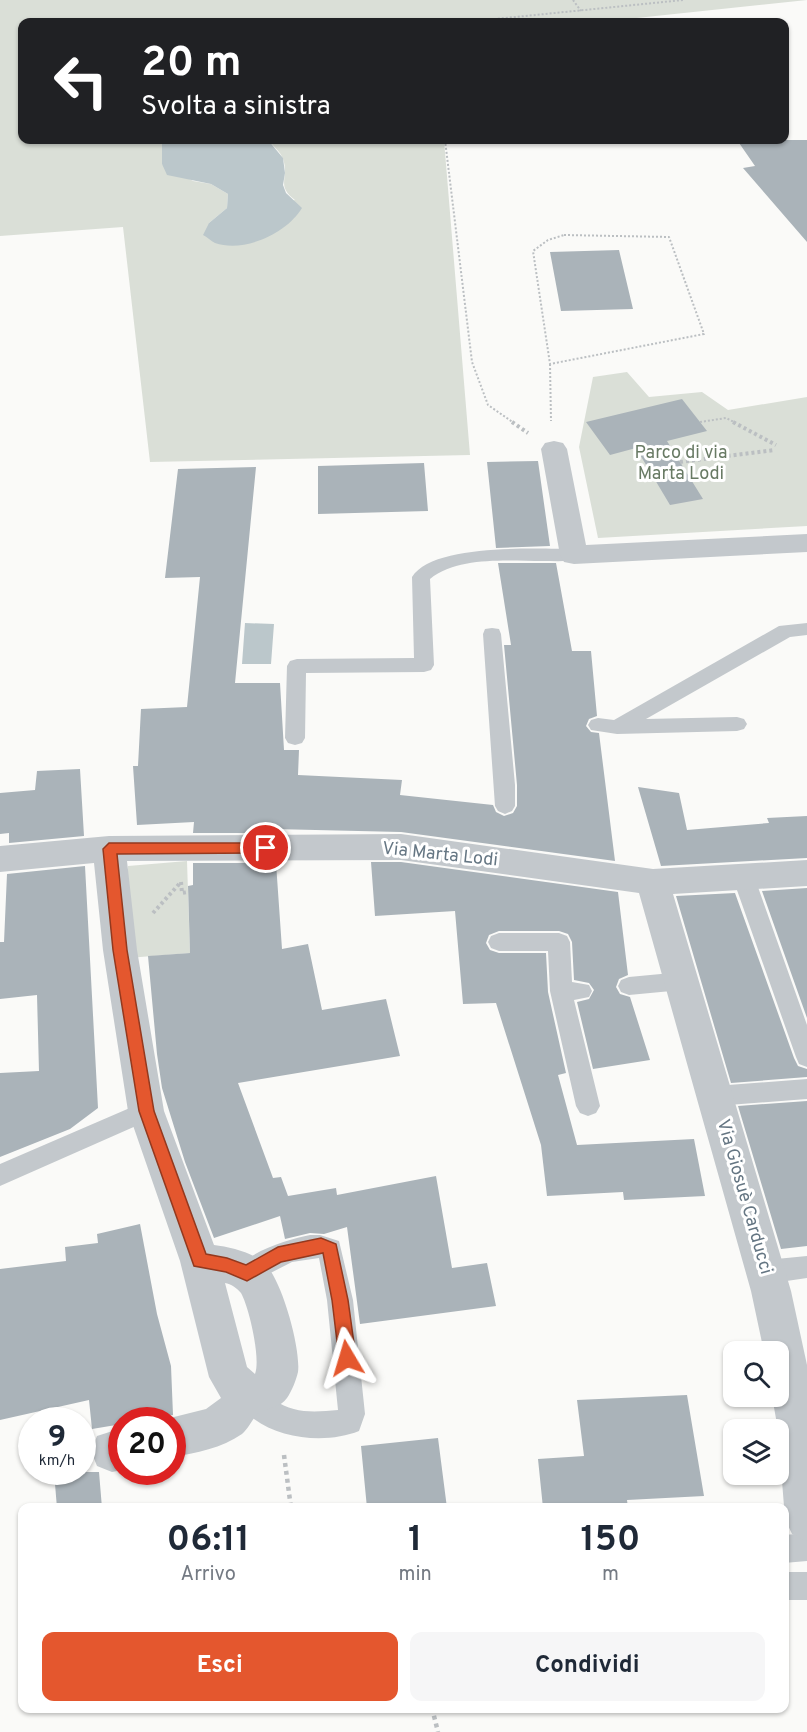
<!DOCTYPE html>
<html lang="it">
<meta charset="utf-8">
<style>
:root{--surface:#fff;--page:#f6f6f7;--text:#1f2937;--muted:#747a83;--accent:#e4572e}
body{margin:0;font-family:Overpass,sans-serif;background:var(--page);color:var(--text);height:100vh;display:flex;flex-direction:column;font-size:22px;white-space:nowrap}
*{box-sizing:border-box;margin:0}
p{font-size:20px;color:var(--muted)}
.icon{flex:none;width:33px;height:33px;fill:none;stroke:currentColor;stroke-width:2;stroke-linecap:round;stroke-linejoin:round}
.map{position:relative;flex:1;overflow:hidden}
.drawer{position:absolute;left:18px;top:1503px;width:771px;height:210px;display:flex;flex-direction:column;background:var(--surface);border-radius:12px;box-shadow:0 2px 4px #0004}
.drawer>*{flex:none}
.guide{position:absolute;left:18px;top:18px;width:771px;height:126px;border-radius:12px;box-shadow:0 2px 4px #0004;background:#202124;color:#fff;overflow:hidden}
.tools{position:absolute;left:723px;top:1341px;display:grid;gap:12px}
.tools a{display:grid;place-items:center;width:66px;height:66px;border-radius:12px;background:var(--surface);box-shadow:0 2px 4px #0004;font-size:30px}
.speed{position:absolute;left:18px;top:1407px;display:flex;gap:12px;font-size:30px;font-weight:700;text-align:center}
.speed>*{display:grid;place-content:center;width:78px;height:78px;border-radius:50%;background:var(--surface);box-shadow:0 2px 4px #0004;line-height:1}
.speed small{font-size:15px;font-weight:400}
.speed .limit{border:9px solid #d22;background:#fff;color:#111}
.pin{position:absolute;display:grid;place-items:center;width:51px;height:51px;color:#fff;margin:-26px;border:3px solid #fff;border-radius:50%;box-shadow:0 2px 6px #0007}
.me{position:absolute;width:66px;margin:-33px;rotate:353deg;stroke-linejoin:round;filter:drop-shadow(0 0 4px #0008)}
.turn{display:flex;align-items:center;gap:21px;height:126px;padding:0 24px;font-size:27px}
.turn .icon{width:78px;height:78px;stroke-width:2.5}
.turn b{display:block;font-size:42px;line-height:51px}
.eta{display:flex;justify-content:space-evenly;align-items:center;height:102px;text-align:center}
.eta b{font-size:36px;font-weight:700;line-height:42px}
.primary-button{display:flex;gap:12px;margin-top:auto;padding:12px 24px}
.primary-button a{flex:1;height:69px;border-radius:12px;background:var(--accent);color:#fff;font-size:24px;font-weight:700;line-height:69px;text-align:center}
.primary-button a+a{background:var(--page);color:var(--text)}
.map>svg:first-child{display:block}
.green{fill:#dadfd7}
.water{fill:#bbc7cb}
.building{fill:#aab3b9}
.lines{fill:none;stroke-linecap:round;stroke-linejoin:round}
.path-far2{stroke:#bbbfc2;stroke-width:2;stroke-dasharray:2 2;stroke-linecap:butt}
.path-far1{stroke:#bbbfc2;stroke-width:4;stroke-dasharray:3 3;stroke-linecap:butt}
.path{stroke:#bbbfc2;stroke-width:4.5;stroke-dasharray:4 4;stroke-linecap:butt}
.lane{fill:#c3c8cc;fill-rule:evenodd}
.street{fill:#c3c8cc;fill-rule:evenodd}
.route{fill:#e4572e;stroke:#94391e;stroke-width:1.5}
.labels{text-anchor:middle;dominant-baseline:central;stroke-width:6;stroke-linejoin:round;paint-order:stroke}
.park-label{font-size:18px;fill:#687a64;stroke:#fff}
.street-label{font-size:18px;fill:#657683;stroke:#fff}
</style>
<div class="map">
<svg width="807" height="1732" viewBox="0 0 807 1732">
<rect width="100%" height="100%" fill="#fafaf8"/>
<path class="green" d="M 0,0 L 807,0 L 599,22 L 22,22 L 22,140 L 162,140 L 162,164 L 193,181 L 211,184 L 228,194 L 227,208 L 209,223 L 295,200 C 275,185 290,178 283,159 C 281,152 272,145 268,140 L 444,140 L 470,455 L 150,462 L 123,227 L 0,236 Z
M 627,372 L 649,397 L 702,392 L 728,410 L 807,397 L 807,526 L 598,538 L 579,447 L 593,377 Z
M 187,861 L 190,953 L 128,958 L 128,866 Z"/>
<path class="water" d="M 162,140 L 268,140 L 283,158 L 285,173 L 283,185 L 286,193 L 302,208 C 287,233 245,253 215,243 C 211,241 207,237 203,235 L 209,223 L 227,208 L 228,194 L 211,184 L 167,175 L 162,164 Z
M 245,623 L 274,624 L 271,664 L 242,664 Z"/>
<path class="building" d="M 737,140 L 807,140 L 807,242 L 743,168 L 755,166 Z
M 619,250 L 633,309 L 561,311 L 550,252 Z
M 682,399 L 707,431 L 667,441 L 703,499 L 670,505 L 636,448 L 610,455 L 586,422 Z
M 538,461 L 550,546 L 496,548 L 487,462 Z
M 424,463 L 428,511 L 318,514 L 318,466 Z
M 256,467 L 235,683 L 280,683 L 284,750 L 299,750 L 298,775 L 402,780 L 400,795 L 493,805 L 496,812 L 504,816 L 513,813 L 517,806 L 517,785 L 504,645 L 511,645 L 498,563 L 556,563 L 572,651 L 591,651 L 597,716 L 589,719 L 586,726 L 591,732 L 599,733 L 615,861 L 401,832 L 273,829 L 273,833 L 193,833 L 194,822 L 137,825 L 133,766 L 138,766 L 141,709 L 187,707 L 200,577 L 165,578 L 178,469 Z
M 80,769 L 84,836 L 9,843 L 9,833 L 0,834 L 0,793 L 35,790 L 37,771 Z
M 638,787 L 679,793 L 687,830 L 769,823 L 767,818 L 807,816 L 807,858 L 661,866 Z
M 371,862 L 401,862 L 618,892 L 628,975 L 619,979 L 616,987 L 620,994 L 630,997 L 650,1060 L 593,1069 L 577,1002 L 589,999 L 594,990 L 589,983 L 574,980 L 572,942 L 568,934 L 559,931 L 499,931 L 489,935 L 486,943 L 490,950 L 499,953 L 546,953 L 548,992 L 566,1073 L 558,1075 L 577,1145 L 694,1139 L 705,1196 L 624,1200 L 623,1192 L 547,1196 L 541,1145 L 496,1003 L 463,1004 L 455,911 L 375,916 Z
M 193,863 L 276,863 L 282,949 L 308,944 L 322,1010 L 386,999 L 400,1056 L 238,1083 L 273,1178 L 281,1177 L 288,1196 L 336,1188 L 337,1195 L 436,1176 L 452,1268 L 487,1263 L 496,1306 L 360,1324 L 347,1227 L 324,1234 L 310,1233 L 285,1239 L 280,1216 L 214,1238 L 185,1162 L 162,1088 L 157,1054 L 148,956 L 190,953 L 188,886 L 193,885 Z
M 85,866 L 98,1108 L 70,1129 L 0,1157 L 0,1073 L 39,1071 L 37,995 L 0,999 L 0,942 L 4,942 L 7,874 Z
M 807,888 L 807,1018 L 762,891 Z
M 735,893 L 794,1058 L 798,1066 L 807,1069 L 807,1077 L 731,1083 L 676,896 Z
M 807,1101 L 807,1246 L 781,1249 L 738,1106 Z
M 140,1224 L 157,1314 L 171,1366 L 173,1415 L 143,1420 L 122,1420 L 122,1424 L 92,1429 L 89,1400 L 0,1420 L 0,1269 L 66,1261 L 65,1247 L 98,1243 L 97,1234 Z
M 687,1395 L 704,1496 L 627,1500 L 628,1508 L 543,1508 L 538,1459 L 584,1456 L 577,1400 Z
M 438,1438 L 447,1508 L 367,1508 L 361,1446 Z
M 54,1472 L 99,1472 L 102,1508 L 57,1508 Z"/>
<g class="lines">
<path class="path-far2" d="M 573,0 L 581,11
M 466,22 L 683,0
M 445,140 L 472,362 L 488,405 L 514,423
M 564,235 L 669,237 L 704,334 L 550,364 L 533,251 L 548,240 Z
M 550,364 L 551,421
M 700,422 L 726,418 L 736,423"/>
<path class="path-far1" d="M 512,422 L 528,433
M 733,422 L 776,445
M 680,462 L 775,450
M 181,882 L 182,893 L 188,892
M 153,913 L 181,882"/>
<path class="path" d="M 284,1455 L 291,1508
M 432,1708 L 438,1732"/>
<path class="lane" d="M 574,549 L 580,551 L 583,555 L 580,559 C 569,562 555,561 543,561 C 508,561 459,556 430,579 L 434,665 L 431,670 L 424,672 L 306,673 L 305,738 L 302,743 L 295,745 L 288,743 L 285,738 L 287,666 L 290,661 L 297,659 L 414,658 L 412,577 C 433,543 537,549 574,549 Z
M 807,623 L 807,635 L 790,637 L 646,719 L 737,717 L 744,719 L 747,724 L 744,729 L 737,731 L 617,734 L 591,730 L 588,725 L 591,720 L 598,718 L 614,720 L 779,626 Z
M 492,628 L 499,629 L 501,634 L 515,785 L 515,806 L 512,811 L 505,814 L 498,811 L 495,806 L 483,634 L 485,629 Z
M 743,868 L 750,870 L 754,876 L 807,1025 L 807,1067 L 799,1064 L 796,1057 L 732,876 L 736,870 Z
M 499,933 L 559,933 L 567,936 L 570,942 L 572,982 L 589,985 L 592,991 L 589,997 L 574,1000 L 600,1106 L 596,1113 L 588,1116 L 580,1113 L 576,1106 L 550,991 L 548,951 L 499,951 L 491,948 L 488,942 L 491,936 Z
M 682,972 L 690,975 L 693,981 L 690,987 L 682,990 L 629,995 L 621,992 L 618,986 L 621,980 L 629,977 Z
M 807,1079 L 807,1099 L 715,1106 L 707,1103 L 703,1096 L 707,1089 L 715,1086 Z
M 146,1101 L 154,1104 L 158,1111 L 154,1118 L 0,1186 L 0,1164 Z
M 310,1235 L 320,1235 L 339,1241 L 353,1300 L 365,1414 L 359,1431 C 320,1447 252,1437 234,1394 L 238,1385 L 247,1381 C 258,1386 265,1394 274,1400 C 294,1414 315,1412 338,1410 L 327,1300 L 319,1258 L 292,1262 L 247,1285 L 238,1281 L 235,1273 C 243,1253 289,1239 310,1235 Z
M 807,1256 L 807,1278 L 766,1284 L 757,1280 L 754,1272 L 757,1264 L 766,1260 Z
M 807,1533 L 807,1561 L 784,1563 L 784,1535 Z
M 784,1572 L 807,1572 L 807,1600 L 784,1600 Z"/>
<path class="street" d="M 554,441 L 563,443 L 567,449 L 586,545 L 807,534 L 807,552 L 574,564 L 564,562 L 560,555 L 541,449 L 545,443 Z
M 401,834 L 653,869 L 807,860 L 807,886 L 673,894 L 791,1291 L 807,1365 L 807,1541 L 792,1534 L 785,1519 L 778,1430 L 772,1396 L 778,1396 L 778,1352 L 764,1352 L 751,1291 L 639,893 L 401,860 L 127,861 L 137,950 L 164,1111 L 214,1245 C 230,1247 252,1252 265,1264 C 282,1280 301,1349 298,1372 C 296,1380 292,1391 287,1398 C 280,1408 269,1407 259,1413 C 253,1417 249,1428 242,1434 C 222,1448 196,1453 172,1457 L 172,1420 L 162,1420 L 206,1409 L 221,1398 L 209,1377 L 180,1261 L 128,1111 L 103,950 L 94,863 L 0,872 L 0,846 L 109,836 ZM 225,1283 C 231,1284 237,1288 241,1293 C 249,1307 261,1359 255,1374 L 247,1367 Z
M 122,1428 L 122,1470 L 112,1472 L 97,1466 L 91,1451 L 97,1436 Z"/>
</g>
<path class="route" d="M 109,843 L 266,843 L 273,848 L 266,853 L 117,854 L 127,950 L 154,1111 L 206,1254 L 227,1258 L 246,1265 L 278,1247 L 321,1238 L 336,1244 L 348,1300 L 356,1358 L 353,1364 L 347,1366 L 341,1364 L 339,1358 L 332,1300 L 323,1253 L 281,1262 L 247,1281 L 226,1272 L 194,1266 L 139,1111 L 113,950 L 103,849 Z"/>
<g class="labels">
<g class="park-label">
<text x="681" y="453">Parco di via<tspan x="681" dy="21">Marta Lodi</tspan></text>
</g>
<g class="street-label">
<text transform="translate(440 855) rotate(6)">Via Marta Lodi</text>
<text transform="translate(744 1197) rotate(74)">Via Giosuè Carducci</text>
</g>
</g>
</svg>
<div class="tools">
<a><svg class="icon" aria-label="search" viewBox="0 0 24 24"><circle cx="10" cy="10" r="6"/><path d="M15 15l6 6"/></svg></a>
<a><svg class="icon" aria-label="layers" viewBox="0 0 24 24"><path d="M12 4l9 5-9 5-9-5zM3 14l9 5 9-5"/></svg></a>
</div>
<div class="speed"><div>9<small>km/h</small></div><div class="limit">20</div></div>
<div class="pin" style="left:266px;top:848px;background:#d93025"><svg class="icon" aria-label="arrive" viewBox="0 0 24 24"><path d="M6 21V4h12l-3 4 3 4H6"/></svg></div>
<svg class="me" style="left:347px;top:1358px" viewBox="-20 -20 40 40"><path d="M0-17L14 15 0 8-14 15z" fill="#e4572e" stroke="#fff" stroke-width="4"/></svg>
<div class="guide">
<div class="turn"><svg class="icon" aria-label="left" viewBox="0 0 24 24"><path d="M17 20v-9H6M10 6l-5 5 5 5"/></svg><div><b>20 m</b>Svolta a sinistra</div></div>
</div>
<section class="drawer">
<div class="eta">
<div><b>06:11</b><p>Arrivo</p></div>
<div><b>1</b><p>min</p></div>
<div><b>150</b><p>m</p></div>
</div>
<div class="primary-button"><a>Esci</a><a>Condividi</a></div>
</section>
</div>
